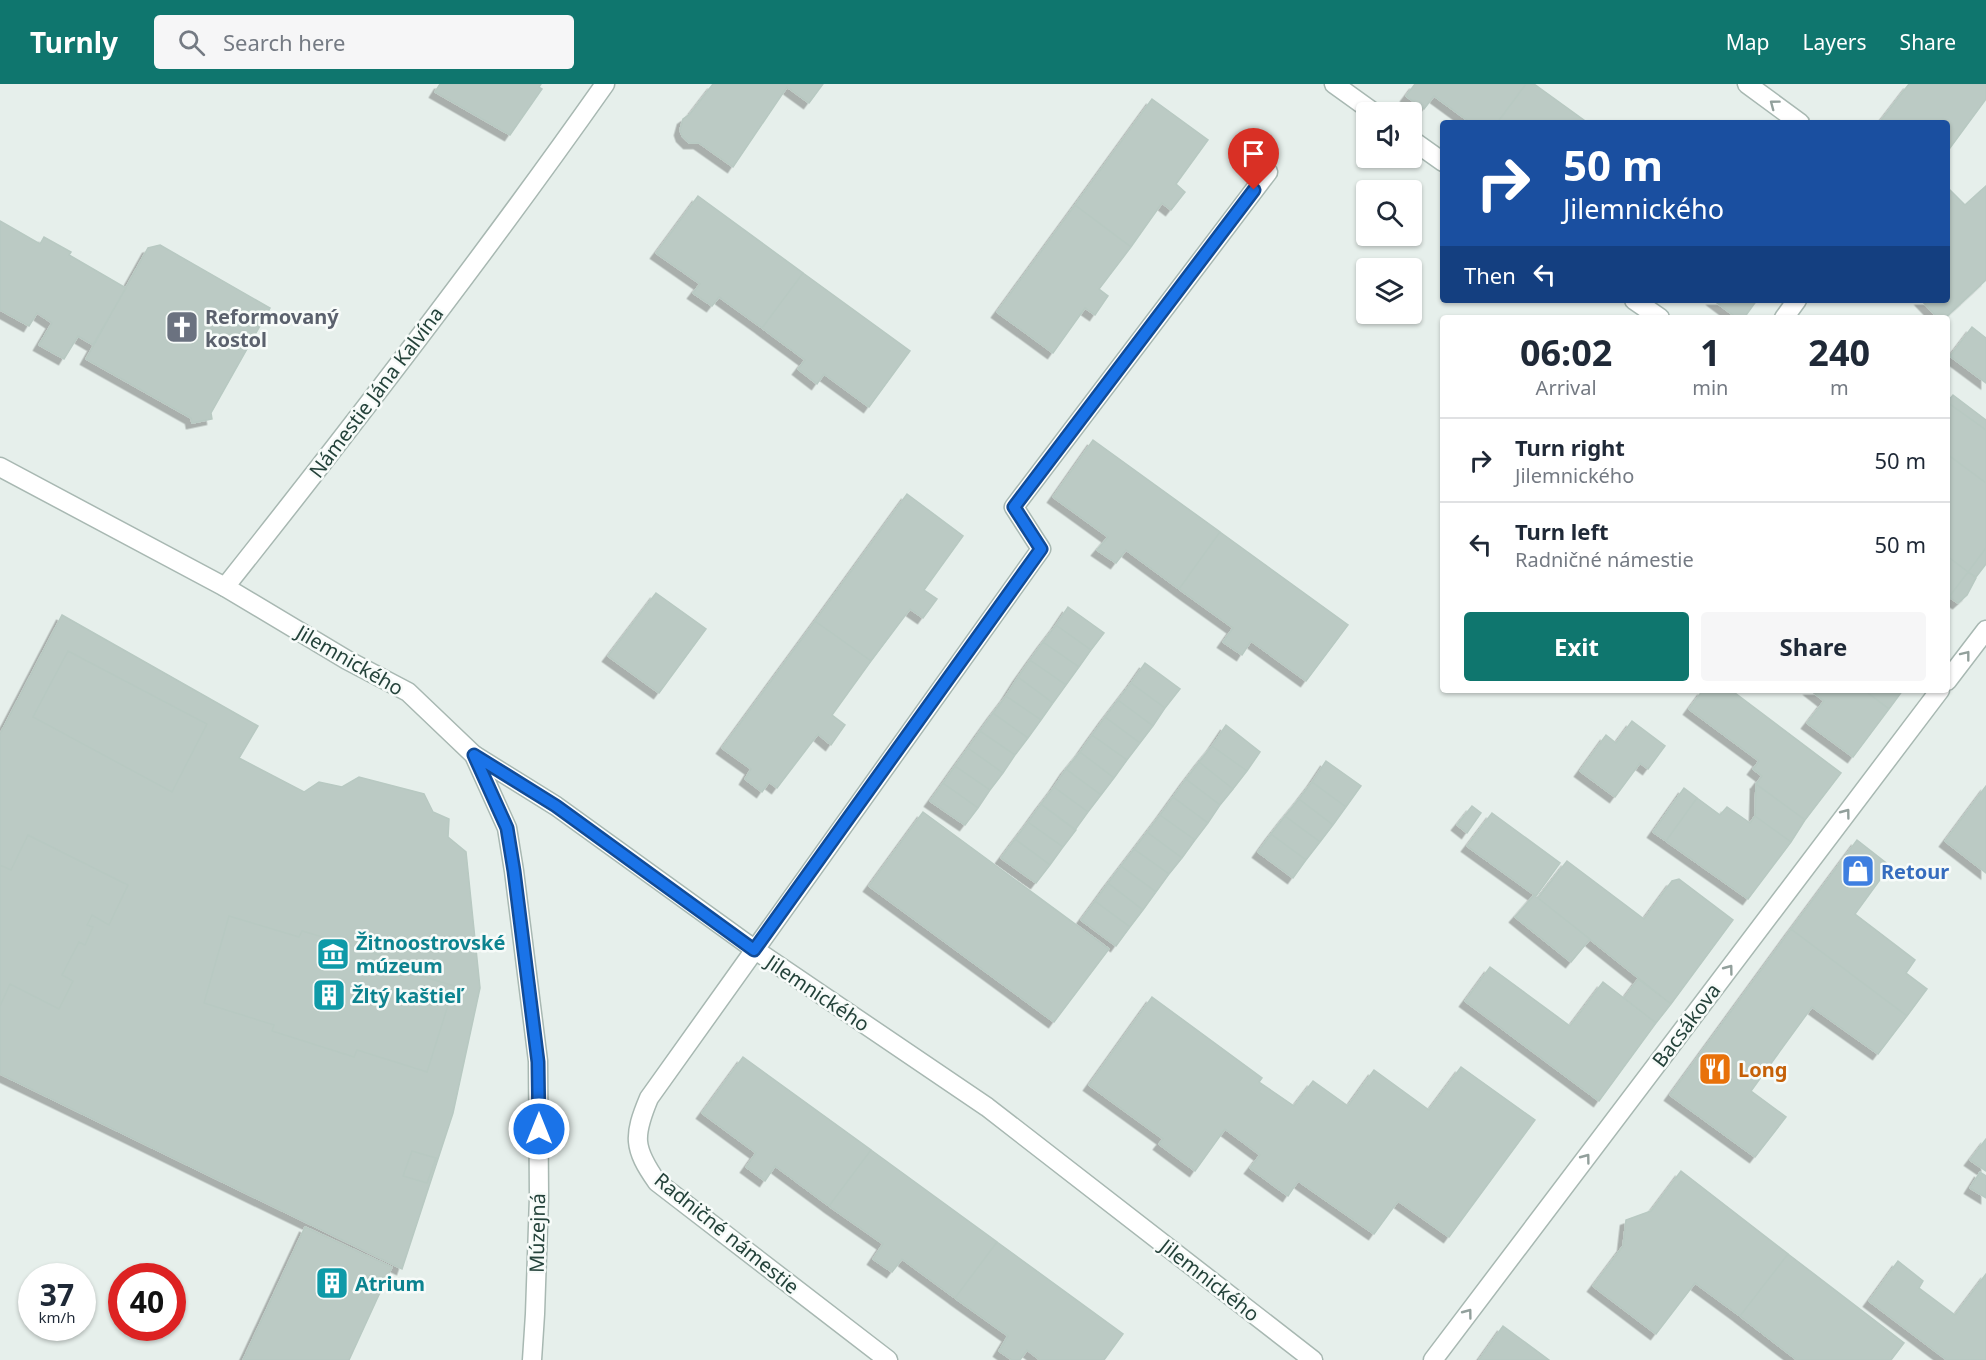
<!DOCTYPE html>
<meta charset="utf-8">
<style>
:root{--surface:#fff;--page:#f6f6f7;--text:#1f2937;--muted:#747a83;--line:#e0e1e3;--accent:#0f766e}
body{margin:0;font-family:"Noto Sans",sans-serif;background:var(--page);color:var(--text);height:100vh;display:flex;flex-direction:column;font-size:22px;white-space:nowrap}
*{box-sizing:border-box;margin:0}
p{font-size:20px;color:var(--muted)}
.icon{flex:none;width:33px;height:33px;fill:none;stroke:currentColor;stroke-width:2;stroke-linecap:round;stroke-linejoin:round}
.map{position:relative;flex:1;overflow:hidden}
.side{position:absolute;left:1440px;top:231px;width:510px;height:378px;display:flex;flex-direction:column;background:var(--surface);border-radius:6px;box-shadow:0 2px 4px #0004}
.side>*{flex:none}
.guide{position:absolute;left:1440px;top:36px;width:510px;height:183px;border-radius:6px;box-shadow:0 2px 4px #0004;background:#1a4fa0;color:#fff;overflow:hidden}
.tools{position:absolute;left:1356px;top:18px;display:grid;gap:12px}
.tools a{display:grid;place-items:center;width:66px;height:66px;border-radius:6px;background:var(--surface);box-shadow:0 2px 4px #0004;font-size:30px}
.speed{position:absolute;left:18px;top:1179px;display:flex;gap:12px;font-size:30px;font-weight:700;text-align:center}
.speed>*{display:grid;place-content:center;width:78px;height:78px;border-radius:50%;background:var(--surface);box-shadow:0 2px 4px #0004;line-height:1}
.speed small{font-size:15px;font-weight:400}
.speed .limit{border:9px solid #d22;background:#fff;color:#111}
.pin{position:absolute;display:grid;place-items:center;width:51px;height:51px;color:#fff;margin:-62px -26px;border-radius:50% 50% 50% 0;rotate:-45deg;box-shadow:0 0 6px #0007}
.pin .icon{rotate:45deg}
.me{position:absolute;width:66px;margin:-33px;rotate:0deg;stroke-linejoin:round;filter:drop-shadow(0 0 4px #0008)}
.turn{display:flex;align-items:center;gap:21px;height:126px;padding:0 24px;font-size:27px}
.turn .icon{width:78px;height:78px;stroke-width:2.5}
.turn b{display:block;font-size:42px;line-height:51px}
.then{display:flex;align-items:center;height:57px;padding:0 24px;background:#0003;gap:12px;font-size:22px}
.eta{display:flex;justify-content:space-evenly;align-items:center;height:102px;text-align:center}
.eta b{font-size:36px;font-weight:700;line-height:42px}
.primary-button{display:flex;gap:12px;margin-top:auto;padding:12px 24px}
.primary-button a{flex:1;height:69px;border-radius:6px;background:var(--accent);color:#fff;font-size:24px;font-weight:700;line-height:69px;text-align:center}
.primary-button a+a{background:var(--page);color:var(--text)}
ul{padding:0;list-style:none}
li{display:flex;align-items:center;gap:18px;height:84px;padding:0 24px;border-top:2px solid var(--line)}
li div{flex:1}
li b{display:block;font-size:22px}
li em{font-style:normal}
header{display:flex;align-items:center;gap:36px;box-sizing:border-box;height:84px;padding:0 30px;background:var(--accent);color:#fff}
header strong{font-size:28px}
nav{display:flex;gap:33px;margin-inline-start:auto;font-size:21px}
.search{width:420px;height:54px;background:var(--page);display:flex;align-items:center;gap:15px;box-sizing:border-box;padding:0 21px;border-radius:6px;color:var(--muted);font-size:22px}
.map>svg:first-child{display:block}
.building{fill:#bbcac4;stroke:#b8c9c2;stroke-width:1.5;filter:url(#shadow)}
.lines{fill:none;stroke-linecap:round;stroke-linejoin:round}
.minor-casing{stroke:#a8b8b2;stroke-width:21}
.tertiary-casing{stroke:#a8b8b2;stroke-width:21}
.minor{stroke:#fff;stroke-width:18}
.tertiary{stroke:#fff;stroke-width:18}
.oneway{stroke:#92a09c}
.route-casing{stroke:#114b97;stroke-width:15}
.route{stroke:#1a73e8;stroke-width:10}
.labels{text-anchor:middle;dominant-baseline:central;stroke-width:5;stroke-linejoin:round;paint-order:stroke}
.worship-label{font-size:20px;font-weight:bold;fill:#5b616d;stroke:#f7fbf9;text-anchor:start}
.street-label{font-size:20px;fill:#24423a;stroke:#f7fbf9}
.shop-label{font-size:20px;font-weight:bold;fill:#366cbe;stroke:#f7fbf9;text-anchor:start}
.culture-label{font-size:20px;font-weight:bold;fill:#0d838f;stroke:#f7fbf9;text-anchor:start}
.food-label{font-size:20px;font-weight:bold;fill:#c56008;stroke:#f7fbf9;text-anchor:start}
</style>
<header>
<strong>Turnly</strong>
<div class="search"><svg class="icon" aria-label="search" viewBox="0 0 24 24"><circle cx="10" cy="10" r="6"/><path d="M15 15l6 6"/></svg>Search here</div>
<nav><a>Map</a><a>Layers</a><a>Share</a></nav>
</header>
<div class="map">
<svg width="1986" height="1276" viewBox="0 0 1986 1276">
<defs>
<filter id="shadow"><feDropShadow dx="-5.5" dy="5.5" stdDeviation="0" flood-color="#0004"/></filter>
</defs>
<rect width="100%" height="100%" fill="#e6efeb"/>
<path class="building" d="M 440,0 L 541,0 L 539,3 L 542,5 L 510,51 L 435,8 Z
M 713,0 L 823,0 L 809,19 L 787,3 L 733,83 L 699,59 L 689,59 L 682,52 L 680,46 L 683,35 L 690,30 Z
M 1415,0 L 1526,0 L 1497,39 L 1471,39 L 1434,12 L 1424,25 L 1406,12 Z
M 1526,0 L 1534,0 L 1588,39 L 1497,39 Z
M 1909,0 L 1986,0 L 1986,15 L 1947,68 L 1947,39 L 1879,39 Z
M 1152,15 L 1208,56 L 1176,100 L 1185,108 L 1171,126 L 1162,119 L 1131,163 L 1075,121 Z
M 1986,102 L 1986,196 L 1945,234 L 1938,234 L 1921,216 L 1947,216 L 1947,103 L 1965,121 Z
M 698,112 L 803,189 L 762,244 L 719,213 L 712,222 L 693,209 L 700,200 L 656,169 Z
M 1075,121 L 1131,163 L 1099,205 L 1108,212 L 1095,231 L 1085,224 L 1053,269 L 997,228 Z
M 0,137 L 40,160 L 44,153 L 71,168 L 69,171 L 126,204 L 93,261 L 78,252 L 64,275 L 39,261 L 52,239 L 37,229 L 29,242 L 0,226 Z
M 160,161 L 270,224 L 211,329 L 212,335 L 192,339 L 191,334 L 86,275 L 148,164 Z
M 803,189 L 910,267 L 869,323 L 824,290 L 817,300 L 798,285 L 805,276 L 762,244 Z
M 1713,216 L 1757,216 L 1744,234 L 1737,234 Z
M 1972,243 L 1986,254 L 1986,299 L 1950,272 Z
M 1953,311 L 1986,336 L 1986,346 L 1947,318 Z
M 1947,318 L 1986,346 L 1986,399 L 1947,370 Z
M 1093,356 L 1220,448 L 1179,505 L 1126,466 L 1116,479 L 1097,466 L 1108,453 L 1053,413 Z
M 1947,370 L 1986,399 L 1986,464 L 1968,488 L 1947,472 Z
M 907,410 L 963,452 L 924,506 L 937,515 L 923,534 L 910,525 L 871,577 L 815,537 Z
M 1220,448 L 1348,541 L 1306,597 L 1251,557 L 1242,571 L 1223,558 L 1233,544 L 1179,505 Z
M 1986,464 L 1986,480 L 1976,493 L 1968,488 Z
M 1947,472 L 1968,488 L 1949,513 L 1947,511 Z
M 1968,488 L 1976,494 L 1967,511 L 1958,519 L 1949,513 Z
M 656,509 L 706,545 L 659,609 L 608,572 Z
M 1068,523 L 1104,549 L 1091,566 L 1056,541 Z
M 62,531 L 258,642 L 239,674 L 304,708 L 319,698 L 342,703 L 359,693 L 424,710 L 433,728 L 449,735 L 448,753 L 466,768 L 480,904 L 453,1029 L 402,1185 L 0,990 L 0,650 Z
M 815,537 L 871,577 L 832,631 L 845,641 L 831,661 L 818,650 L 777,704 L 769,698 L 762,708 L 745,695 L 751,685 L 722,664 Z
M 1056,541 L 1091,566 L 1079,583 L 1043,558 Z
M 1043,558 L 1079,583 L 1066,601 L 1030,576 Z
M 68,567 L 207,640 L 172,708 L 33,633 Z
M 1030,576 L 1066,601 L 1053,619 L 1018,593 Z
M 1145,579 L 1180,605 L 1165,624 L 1131,599 Z
M 1018,593 L 1053,619 L 1041,636 L 1006,612 Z
M 1131,599 L 1165,624 L 1153,642 L 1118,616 Z
M 1703,606 L 1731,606 L 1841,689 L 1805,736 L 1756,700 L 1762,692 L 1753,685 L 1759,677 L 1689,625 Z
M 1810,606 L 1864,606 L 1889,625 L 1853,673 L 1807,639 L 1824,617 Z
M 1864,606 L 1903,606 L 1889,625 Z
M 1006,612 L 1041,636 L 1028,654 L 993,629 Z
M 1118,616 L 1153,642 L 1140,659 L 1105,633 Z
M 993,629 L 1028,654 L 1015,671 L 980,647 Z
M 1105,633 L 1140,659 L 1127,676 L 1092,651 Z
M 1632,637 L 1665,662 L 1648,685 L 1640,679 L 1615,713 L 1580,687 L 1606,651 L 1616,659 Z
M 1226,641 L 1260,668 L 1247,687 L 1212,662 Z
M 980,647 L 1015,671 L 1003,689 L 968,664 Z
M 1092,651 L 1127,676 L 1114,694 L 1080,668 Z
M 1212,662 L 1247,687 L 1233,705 L 1199,678 Z
M 968,664 L 1003,689 L 990,706 L 955,682 Z
M 1080,668 L 1114,694 L 1101,711 L 1066,685 Z
M 1326,677 L 1361,702 L 1346,723 L 1312,698 Z
M 1199,678 L 1233,705 L 1220,721 L 1186,695 Z
M 955,682 L 990,706 L 978,724 L 943,699 Z
M 1066,685 L 1101,711 L 1088,728 L 1054,703 Z
M 1186,695 L 1220,721 L 1208,739 L 1173,713 Z
M 1312,698 L 1346,723 L 1333,741 L 1299,715 Z
M 943,699 L 978,724 L 965,741 L 930,717 Z
M 1756,700 L 1805,736 L 1791,758 L 1755,732 Z
M 1986,702 L 1986,789 L 1945,757 Z
M 1054,703 L 1088,728 L 1075,746 L 1041,720 Z
M 1684,704 L 1697,714 L 1666,757 L 1653,748 Z
M 1173,713 L 1208,739 L 1195,756 L 1160,731 Z
M 1697,714 L 1720,731 L 1727,723 L 1750,739 L 1755,732 L 1791,758 L 1748,815 L 1666,757 Z
M 1299,715 L 1333,741 L 1320,758 L 1285,732 Z
M 1041,720 L 1076,746 L 1063,763 L 1028,738 Z
M 1472,722 L 1481,729 L 1467,749 L 1457,741 Z
M 923,728 L 1109,865 L 1054,938 L 869,802 Z
M 1492,729 L 1560,779 L 1536,812 L 1467,762 Z
M 1160,731 L 1195,756 L 1182,774 L 1147,748 Z
M 1285,732 L 1320,758 L 1306,776 L 1271,750 Z
M 1028,738 L 1063,763 L 1050,781 L 1015,755 Z
M 1147,748 L 1182,774 L 1169,790 L 1134,765 Z
M 1271,750 L 1306,776 L 1293,794 L 1258,768 Z
M 28,751 L 128,801 L 109,841 L 92,831 L 87,841 L 93,843 L 85,861 L 79,858 L 62,891 L 73,897 L 59,925 L 10,900 L 0,922 L 0,781 L 11,786 Z
M 1015,755 L 1050,781 L 1036,799 L 1001,774 Z
M 1857,756 L 1890,782 L 1855,830 L 1915,876 L 1906,889 L 1927,905 L 1907,932 L 1791,845 Z
M 1134,765 L 1169,790 L 1156,808 L 1121,782 Z
M 1567,777 L 1644,835 L 1672,797 L 1679,795 L 1733,836 L 1671,920 L 1538,814 Z
M 1121,782 L 1156,808 L 1143,826 L 1108,799 Z
M 1108,799 L 1143,826 L 1130,843 L 1095,817 Z
M 1534,811 L 1590,855 L 1571,878 L 1515,833 Z
M 1095,817 L 1130,843 L 1116,862 L 1081,836 Z
M 229,832 L 299,853 L 302,847 L 343,859 L 385,873 L 383,880 L 454,902 L 427,988 L 357,966 L 354,973 L 272,947 L 274,941 L 204,919 Z
M 1791,845 L 1907,932 L 1878,970 L 1812,923 L 1751,1007 L 1786,1033 L 1755,1073 L 1670,1011 Z
M 1490,883 L 1570,942 L 1603,898 L 1656,939 L 1599,1017 L 1465,917 Z
M 1638,895 L 1671,920 L 1656,939 L 1624,914 Z
M 1152,913 L 1262,994 L 1259,998 L 1294,1022 L 1313,997 L 1348,1022 L 1374,986 L 1429,1026 L 1461,983 L 1535,1036 L 1449,1153 L 1398,1117 L 1374,1150 L 1298,1097 L 1288,1112 L 1250,1084 L 1260,1071 L 1225,1045 L 1195,1087 L 1159,1060 L 1163,1055 L 1089,1001 Z
M 743,973 L 871,1066 L 829,1122 L 775,1082 L 765,1097 L 746,1083 L 756,1069 L 702,1029 Z
M 1986,1055 L 1986,1087 L 1970,1076 Z
M 871,1066 L 997,1158 L 955,1214 L 902,1175 L 892,1188 L 873,1175 L 883,1160 L 829,1122 Z
M 412,1067 L 436,1074 L 427,1099 L 403,1092 Z
M 1681,1087 L 1788,1170 L 1740,1232 L 1695,1199 L 1656,1250 L 1593,1202 L 1623,1162 L 1626,1136 L 1651,1127 Z
M 1980,1088 L 1986,1092 L 1986,1114 L 1970,1104 Z
M 305,1143 L 392,1183 L 377,1215 L 349,1276 L 243,1276 Z
M 997,1158 L 1123,1250 L 1104,1276 L 1040,1276 L 1027,1266 L 1020,1276 L 1012,1276 L 999,1267 L 1008,1252 L 955,1214 Z
M 1788,1170 L 1904,1259 L 1891,1276 L 1797,1276 L 1740,1232 Z
M 1898,1177 L 1923,1197 L 1919,1204 L 1955,1231 L 1986,1190 L 1986,1276 L 1947,1276 L 1869,1217 Z
M 1503,1242 L 1549,1276 L 1479,1276 Z"/>
<g class="lines">
<g class="minor-casing">
<path id="minor" d="M 1334,0 L 1373,28
M 1747,0 L 1800,39
M 1412,56 L 1443,78
M 1634,216 L 1660,234
M 1784,234 L 1797,216
M 225,503 C 356,338 484,172 605,0
M 1947,597 L 1986,546
M 474,671 L 556,722 L 754,865 L 987,1023 L 1313,1276
M 888,1276 L 657,1098 C 633,1064 633,1052 649,1014 L 1041,465 L 1014,423 L 1268,88
M 1433,1276 L 1940,606"/>
</g>
<g class="tertiary-casing">
<path id="tertiary" d="M 0,383 L 225,503 L 347,576 L 408,608 L 474,671 L 507,744 L 514,787 L 538,977 L 539,1113 L 535,1230 L 532,1276"/>
</g>
<use href="#minor" class="minor"/>
<use href="#tertiary" class="tertiary"/>
</g>
<defs><path id="oneway-chevron" d="M-2-3.5L2.5 0L-2 3.5" fill="none" stroke-width="1.6" stroke-linecap="round" stroke-linejoin="round" transform="scale(1.5)"/></defs>
<g class="oneway">
<use href="#oneway-chevron" transform="translate(1774 20) rotate(-143)"/>
<use href="#oneway-chevron" transform="translate(1966 571) rotate(-52)"/>
<use href="#oneway-chevron" transform="translate(1846 729) rotate(-53)"/>
<use href="#oneway-chevron" transform="translate(1729 885) rotate(-53)"/>
<use href="#oneway-chevron" transform="translate(1586 1074) rotate(-53)"/>
<use href="#oneway-chevron" transform="translate(1468 1229) rotate(-53)"/>
</g>
<g class="lines">
<g class="route-casing">
<path id="route" d="M 539,1045 L 538,978 L 514,787 L 507,744 L 474,671 L 556,722 L 754,866 L 1041,465 L 1014,423 L 1254,106"/>
</g>
<use href="#route" class="route"/>
</g>
<defs>
<g id="church-square" transform="scale(1.725)"><rect x="-9" y="-9" width="18" height="18" rx="4" fill="#6b7280" stroke="#f7fbf9"/><path d="M-1.2-6h2.4v3.5h3.3v2.4h-3.3V6h-2.4V-.1h-3.3v-2.4h3.3Z" fill="#fff"/></g>
<g id="shop-square" transform="scale(1.725)"><rect x="-9" y="-9" width="18" height="18" rx="4" fill="#3f7fe0" stroke="#f7fbf9"/><path d="M-5-2.5h2.3a2.7 3.5 0 0 1 5.4 0H5L5.5 6h-11ZM-1.5-2.5h3a1.5 2.3 0 0 0-3 0Z" fill="#fff"/></g>
<g id="museum-square" transform="scale(1.725)"><rect x="-9" y="-9" width="18" height="18" rx="4" fill="#0f9aa8" stroke="#f7fbf9"/><path d="M0-6L6-3V-2H-6V-3ZM-5-1h2V3h-2ZM-1-1h2V3h-2ZM3-1h2V3H3ZM-6 4H6V6H-6Z" fill="#fff"/></g>
<g id="building-square" transform="scale(1.725)"><rect x="-9" y="-9" width="18" height="18" rx="4" fill="#0f9aa8" stroke="#f7fbf9"/><path d="M-4-6H4V6H1V3H-1V6H-4ZM-2.5-4.3h1.7v1.8h-1.7ZM.8-4.3h1.7v1.8H.8ZM-2.5-1h1.7V.8h-1.7ZM.8-1h1.7V.8H.8Z" fill="#fff"/></g>
<g id="restaurant-square" transform="scale(1.725)"><rect x="-9" y="-9" width="18" height="18" rx="4" fill="#e8710a" stroke="#f7fbf9"/><path d="M-5-6h1v4h1v-4h1v4h1v-4h1v5L-1.5 .5V6h-2V.5L-5-1ZM5-6V6H3V1.5H1.5Q1.5-4 5-6Z" fill="#fff"/></g>
</defs>
<g fill-rule="evenodd">
<use href="#church-square" x="182" y="243"/>
<use href="#shop-square" x="1858" y="787"/>
<use href="#museum-square" x="333" y="870"/>
<use href="#building-square" x="329" y="911"/>
<use href="#restaurant-square" x="1715" y="985"/>
<use href="#building-square" x="332" y="1199"/>
</g>
<g class="labels">
<g class="worship-label">
<text x="205" y="232">Reformovaný<tspan x="205" dy="23">kostol</tspan></text>
</g>
<g class="street-label">
<text transform="translate(376 308) rotate(-53)">Námestie Jána Kalvína</text>
<text transform="translate(350 576) rotate(30)">Jilemnického</text>
<text transform="translate(818 909) rotate(34)">Jilemnického</text>
<text transform="translate(1686 941) rotate(-53)">Bacsákova</text>
<text transform="translate(537 1149) rotate(-89)">Múzejná</text>
<text transform="translate(727 1149) rotate(39)">Radničné námestie</text>
<text transform="translate(1210 1196) rotate(38)">Jilemnického</text>
</g>
<g class="shop-label">
<text x="1881" y="787">Retour</text>
</g>
<g class="culture-label">
<text x="356" y="858">Žitnoostrovské<tspan x="356" dy="23">múzeum</tspan></text>
<text x="352" y="911">Žltý kaštieľ</text>
<text x="355" y="1199">Atrium</text>
</g>
<g class="food-label">
<text x="1738" y="985">Long</text>
</g>
</g>
</svg>
<div class="tools">
<a><svg class="icon" aria-label="sound" viewBox="0 0 24 24"><path d="M4 9h4l5-4v14l-5-4H4zM17 9q2 3 0 6"/></svg></a>
<a><svg class="icon" aria-label="search" viewBox="0 0 24 24"><circle cx="10" cy="10" r="6"/><path d="M15 15l6 6"/></svg></a>
<a><svg class="icon" aria-label="layers" viewBox="0 0 24 24"><path d="M12 4l9 5-9 5-9-5zM3 14l9 5 9-5"/></svg></a>
</div>
<div class="speed"><div>37<small>km/h</small></div><div class="limit">40</div></div>
<div class="pin" style="left:1254px;top:106px;background:#d93025"><svg class="icon" aria-label="arrive" viewBox="0 0 24 24"><path d="M6 21V4h12l-3 4 3 4H6"/></svg></div>
<svg class="me" style="left:539px;top:1045px" viewBox="-20 -20 40 40"><circle r="17" fill="#1a73e8" stroke="#fff" stroke-width="3"/><path d="M0-11L8 9 0 5-8 9z" fill="#fff"/></svg>
<div class="guide">
<div class="turn"><svg class="icon" aria-label="right" viewBox="0 0 24 24"><path d="M7 20v-9h11M14 6l5 5-5 5"/></svg><div><b>50 m</b>Jilemnického</div></div>
<div class="then">Then<svg class="icon" aria-label="left" viewBox="0 0 24 24"><path d="M17 20v-9H6M10 6l-5 5 5 5"/></svg></div>
</div>
<section class="side">
<div class="eta">
<div><b>06:02</b><p>Arrival</p></div>
<div><b>1</b><p>min</p></div>
<div><b>240</b><p>m</p></div>
</div>
<ul>
<li><svg class="icon" aria-label="right" viewBox="0 0 24 24"><path d="M7 20v-9h11M14 6l5 5-5 5"/></svg><div><b>Turn right</b><p>Jilemnického</p></div><em>50 m</em></li>
<li><svg class="icon" aria-label="left" viewBox="0 0 24 24"><path d="M17 20v-9H6M10 6l-5 5 5 5"/></svg><div><b>Turn left</b><p>Radničné námestie</p></div><em>50 m</em></li>
</ul>
<div class="primary-button"><a>Exit</a><a>Share</a></div>
</section>
</div>
